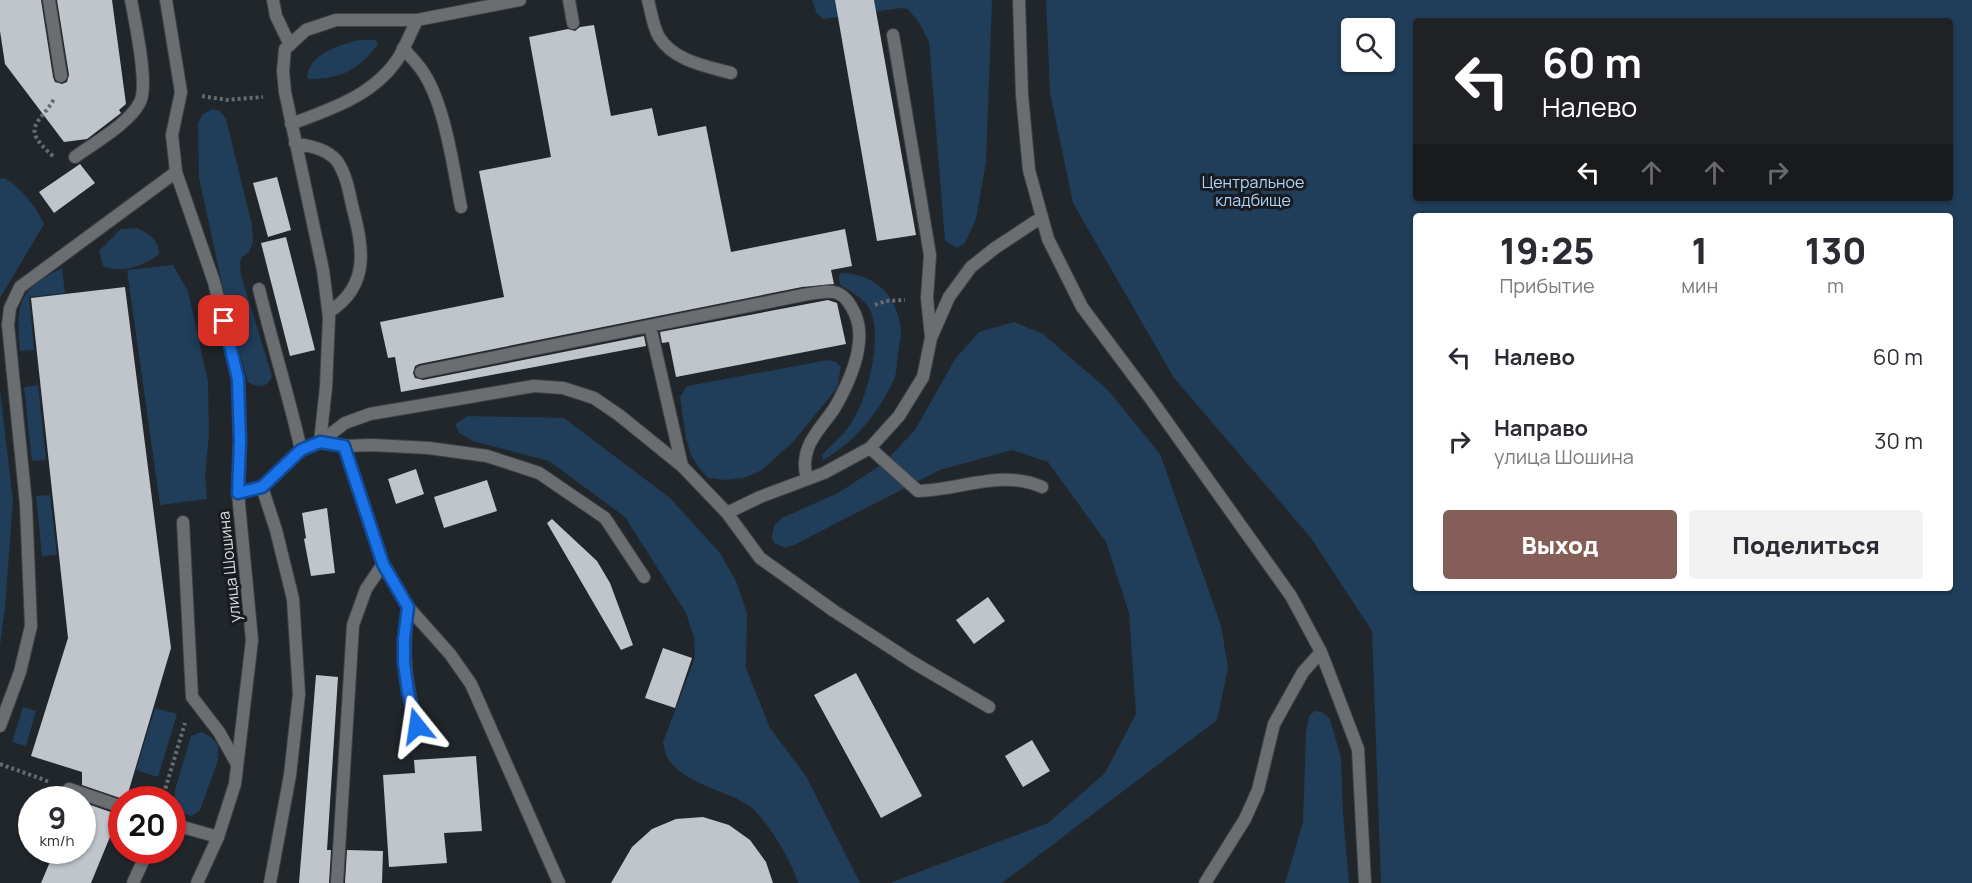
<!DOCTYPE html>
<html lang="ru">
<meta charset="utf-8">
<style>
:root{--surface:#fff;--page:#f2f2f3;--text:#2b2b33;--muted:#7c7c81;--accent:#855f57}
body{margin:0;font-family:Manrope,sans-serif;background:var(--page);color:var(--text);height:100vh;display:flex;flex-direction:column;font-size:22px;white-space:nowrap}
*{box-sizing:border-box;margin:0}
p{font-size:20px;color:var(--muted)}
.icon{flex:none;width:33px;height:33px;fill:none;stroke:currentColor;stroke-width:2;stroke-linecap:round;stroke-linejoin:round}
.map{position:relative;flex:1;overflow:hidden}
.sheet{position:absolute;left:1413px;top:213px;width:540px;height:378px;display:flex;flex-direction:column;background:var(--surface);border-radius:6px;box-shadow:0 2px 4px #0004}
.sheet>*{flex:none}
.banner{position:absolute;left:1413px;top:18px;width:540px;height:183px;border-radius:6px;box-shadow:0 2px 4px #0004;background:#202124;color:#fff;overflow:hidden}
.tools{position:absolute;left:1341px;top:18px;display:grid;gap:12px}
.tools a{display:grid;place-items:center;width:54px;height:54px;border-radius:6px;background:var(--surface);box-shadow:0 2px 4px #0004;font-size:30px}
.speed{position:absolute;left:18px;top:786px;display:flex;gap:12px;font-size:30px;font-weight:700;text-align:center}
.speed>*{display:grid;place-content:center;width:78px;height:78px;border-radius:50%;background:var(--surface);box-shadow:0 2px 4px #0004;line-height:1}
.speed small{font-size:15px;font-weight:400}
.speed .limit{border:9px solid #d22;background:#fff;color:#111}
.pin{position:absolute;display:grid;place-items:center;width:51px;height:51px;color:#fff;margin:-26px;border-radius:12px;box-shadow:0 3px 9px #0006}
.me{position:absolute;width:66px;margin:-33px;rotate:345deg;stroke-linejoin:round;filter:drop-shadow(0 0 4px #0008)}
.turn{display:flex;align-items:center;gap:21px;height:126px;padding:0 30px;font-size:27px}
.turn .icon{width:78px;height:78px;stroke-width:2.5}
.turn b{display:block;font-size:42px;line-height:51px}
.lanes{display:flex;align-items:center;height:57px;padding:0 30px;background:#0003;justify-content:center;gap:30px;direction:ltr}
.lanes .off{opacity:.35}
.eta{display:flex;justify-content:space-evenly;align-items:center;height:102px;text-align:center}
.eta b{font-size:36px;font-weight:800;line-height:42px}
.button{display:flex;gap:12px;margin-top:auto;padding:12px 30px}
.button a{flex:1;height:69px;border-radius:6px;background:var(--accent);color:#fff;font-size:24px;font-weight:800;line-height:69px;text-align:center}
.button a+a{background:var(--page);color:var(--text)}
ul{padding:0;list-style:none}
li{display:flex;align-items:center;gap:18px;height:84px;padding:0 30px}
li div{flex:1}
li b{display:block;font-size:22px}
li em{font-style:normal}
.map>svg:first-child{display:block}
.green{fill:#203d59;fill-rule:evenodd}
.building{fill:#bfc5cb}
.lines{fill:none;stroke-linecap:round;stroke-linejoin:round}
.lane-casing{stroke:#3e4348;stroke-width:14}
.street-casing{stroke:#3e4348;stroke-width:14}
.path{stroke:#676c70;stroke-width:4;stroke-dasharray:3 3;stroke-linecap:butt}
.lane{stroke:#6b6e70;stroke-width:12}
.street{stroke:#6b6e70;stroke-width:12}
.route-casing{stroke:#114b97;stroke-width:15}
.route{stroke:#1a73e8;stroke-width:10}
.labels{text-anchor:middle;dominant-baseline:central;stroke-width:6;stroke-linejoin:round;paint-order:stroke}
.park-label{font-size:16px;fill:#afd3f7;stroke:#181c21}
.street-label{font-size:16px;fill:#d7dade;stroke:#181c21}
</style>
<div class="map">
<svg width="1972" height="883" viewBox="0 0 1972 883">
<rect width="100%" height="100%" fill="#21262b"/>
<path class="green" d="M 812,0 L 992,0 L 986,162 L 976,219 L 965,243 L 957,248 L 945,241 L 929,42 L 920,24 L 908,9 L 901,8 L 824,19 L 817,14 Z
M 1046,0 L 1972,0 L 1972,883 L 1381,883 L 1372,631 L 1311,538 L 1174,378 L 1073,203 L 1050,93 ZM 1416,21 L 1950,21 L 1950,198 L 1416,198 ZM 1352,28 L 1384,28 L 1384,62 L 1352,62 ZM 1416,216 L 1950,216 L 1950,588 L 1416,588 Z
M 359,40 L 376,40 L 378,44 C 358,70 342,79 309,79 L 307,77 C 310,53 340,45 359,40 Z
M 213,109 L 220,111 L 226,119 L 252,225 L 253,243 L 248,253 L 242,257 L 240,262 L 241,275 L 272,376 C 268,388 258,388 248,382 L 228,311 L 199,178 L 198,123 L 203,114 Z
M 4,178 C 20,186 37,208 44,224 L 0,298 L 0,179 Z
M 137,228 C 149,234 159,239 159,254 C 144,266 121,274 103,266 L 99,251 L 121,229 Z
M 173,265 L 188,291 L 208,382 L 209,433 L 205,476 L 207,499 L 160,505 L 127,270 Z
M 62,268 L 65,293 L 29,297 L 34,350 L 20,351 C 16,303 17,291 62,268 Z
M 841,273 C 876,274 898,296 901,331 C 901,338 899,346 898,354 C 897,361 897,370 895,377 C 881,410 855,442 823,460 L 822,455 C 832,444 846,433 853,420 C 868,396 886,328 866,304 C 859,296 849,290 840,285 L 839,277 Z
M 1014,322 L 1043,334 L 1108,390 L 1160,454 L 1221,625 L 1228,668 L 1217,720 L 1002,883 L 890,883 L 1048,823 L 1105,773 L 1136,714 L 1129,613 L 1106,542 L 1048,462 L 1012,450 L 940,470 L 794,545 L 785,548 L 774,543 L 772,537 L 774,526 L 782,518 L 838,493 L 884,463 L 915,430 L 955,359 L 979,332 Z
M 828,360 L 836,362 L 841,367 L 837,388 L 793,442 L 762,470 L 744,478 L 725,480 L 708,478 L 699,468 L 691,455 L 686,438 L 680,397 L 687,386 Z
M 38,385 L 46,460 L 32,461 L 24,387 Z
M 0,390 L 13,501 L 5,607 L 0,646 Z
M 468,416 L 564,418 L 670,498 L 720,553 L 736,581 L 747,613 L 746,668 L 770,728 L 806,776 L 860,883 L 798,883 C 793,863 765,816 748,805 C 721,787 667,782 663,742 L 695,658 L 694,637 L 686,613 L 625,517 L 549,461 L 473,441 L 459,433 L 455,424 Z
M 50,495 L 57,555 L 42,556 L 36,496 Z
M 23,707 L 36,711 L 26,746 L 12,742 Z
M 155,708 L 177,714 L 158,777 L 136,770 Z
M 1315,711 L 1322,712 L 1330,719 L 1341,758 L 1343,814 L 1349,883 L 1285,883 L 1303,822 L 1306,733 L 1309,716 Z
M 202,732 L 211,737 L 218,745 L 218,760 L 200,810 L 192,816 L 182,813 L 174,802 L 175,790 L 191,736 Z"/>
<path class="building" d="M 0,0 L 41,0 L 53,77 L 55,82 L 62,84 L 67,82 L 69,75 L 57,0 L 112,0 L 126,104 L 119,110 L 121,113 L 87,139 L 64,142 L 5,64 L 0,31 Z
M 835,0 L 874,0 L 916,235 L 877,241 Z
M 594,25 L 611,116 L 652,108 L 658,136 L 706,126 L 731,252 L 845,229 L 852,266 L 831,270 L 834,284 L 802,287 L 419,364 L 415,366 L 413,373 L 415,378 L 423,380 L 644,336 L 646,346 L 401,392 L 395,357 L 388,358 L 380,322 L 504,297 L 479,171 L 551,157 L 529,37 L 568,29 L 575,31 L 580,27 Z
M 80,164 L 95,183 L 54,213 L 39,192 Z
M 277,177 L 291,230 L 268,237 L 253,183 Z
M 286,237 L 315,350 L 290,356 L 261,243 Z
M 125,287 L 171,648 L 126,800 L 82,785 L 82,772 L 31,756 L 68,638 L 31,298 Z
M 828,300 L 837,303 L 846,344 L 676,377 L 669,342 L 662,343 L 660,332 Z
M 416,469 L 424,494 L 396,504 L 388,479 Z
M 487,480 L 497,511 L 444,528 L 434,497 Z
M 327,508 L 335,573 L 311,576 L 304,539 L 306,538 L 302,513 Z
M 552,519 L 597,561 L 610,583 L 633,645 L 621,650 L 547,523 Z
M 988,597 L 1005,621 L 974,644 L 956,620 Z
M 663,648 L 692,658 L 675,708 L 645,698 Z
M 856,673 L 922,796 L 881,818 L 814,695 Z
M 316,675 L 338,677 L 327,850 L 331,850 L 329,883 L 299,883 Z
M 1032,740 L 1050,771 L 1023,787 L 1005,756 Z
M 476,756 L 482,831 L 444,833 L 447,863 L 389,867 L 383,775 L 415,773 L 414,760 Z
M 82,802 L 119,815 L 91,883 L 41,883 L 55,850 L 82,850 Z
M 703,817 L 729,825 L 750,840 L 766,862 L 773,883 L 611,883 L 632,847 L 652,829 L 676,819 Z
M 347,850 L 383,851 L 382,883 L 345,883 Z"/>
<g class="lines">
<g class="lane-casing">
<path id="lane" d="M 49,0 L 61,76
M 273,0 L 276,16 L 290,45
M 569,0 L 573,23
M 648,0 C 651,11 653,27 659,37 C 674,61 706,66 731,73
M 1019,0 L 1022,95 L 1029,170 L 1048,239 L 1082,307 L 1150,398 L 1291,596 L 1321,652 L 1358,749 L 1365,883
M 893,35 L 930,255 L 927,298 L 931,337
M 403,48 C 409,55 416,62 421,69 C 445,102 453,167 461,207
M 291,124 C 331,109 375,95 399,57 C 406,45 411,32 417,20
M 295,143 C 310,146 327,149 337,161 C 346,174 349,191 352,205 C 363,247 371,285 329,312
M 75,157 C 94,143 130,123 140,102 C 149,85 135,22 131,0
M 259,289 C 272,343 289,396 301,450
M 650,326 L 682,466
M 421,372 L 803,295 C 830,291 842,285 855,314 C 867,341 851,378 838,402 C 830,418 814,431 808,448 C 804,460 804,467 807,479
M 320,442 L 345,423 L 370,414 L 534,386 L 563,388 L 594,398 L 619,415 L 682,466 L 727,513 L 760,497 L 824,473 L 870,448 L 899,416 L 923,377 L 931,338 L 949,297 L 971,267 L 995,248 L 1042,217
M 320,442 L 344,446 L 383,564 L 408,607 L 450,654 L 471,684 L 559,883
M 344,446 L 372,445 L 429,448 L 487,456 L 539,473 L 605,518 L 644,577
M 870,448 L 918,491 C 960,490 1002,469 1042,487
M 262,487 L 301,450 L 320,442 L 326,387 L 329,317 L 323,270 L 285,92 L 283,71 L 285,49 L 306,30 L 336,20 L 417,20 L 520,0
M 238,493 L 262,487 L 276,530 L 293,599 L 299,694 L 290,775 L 270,883
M 727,513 L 760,558 L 834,611 L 914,663 L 989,707
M 183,522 L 192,697 L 219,732 L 237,764
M 408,607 C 402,653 405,681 417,726
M 0,726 L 20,672 L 31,626 L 26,504 L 8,325 L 10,308 L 20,287 L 176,172
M 69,789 L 122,807
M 172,824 L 218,837
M 133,883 L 148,850
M 337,883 L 353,625 L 366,589 L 383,564
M 1205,883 L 1245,819 L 1258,790 L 1274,724 L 1303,672 L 1321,652"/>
</g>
<g class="street-casing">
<path id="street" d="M 166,0 L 181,92 L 172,135 L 176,172 L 214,282 L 238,379 L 240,441 L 238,493 L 252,640 L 235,784 L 218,837 L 197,883"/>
</g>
<path class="path" d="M 202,96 L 227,100 L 263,97
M 53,156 C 18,126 41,124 55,97
M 875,305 L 886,301 L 905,300
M 0,764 L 50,782
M 162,800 L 185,723"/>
<use href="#lane" class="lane"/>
<use href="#street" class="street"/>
</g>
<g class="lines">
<g class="route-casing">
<path id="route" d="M 224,321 L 238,379 L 240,441 L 238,493 L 262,487 L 301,450 L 320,442 L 344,446 L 383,564 L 408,607 L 404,639 L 404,663 L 408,692 L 417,726"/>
</g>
<use href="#route" class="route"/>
</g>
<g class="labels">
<g class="park-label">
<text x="1253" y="182">Центральное<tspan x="1253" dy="18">кладбище</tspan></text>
</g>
<g class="street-label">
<text transform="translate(229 567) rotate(-96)">улица Шошина</text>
</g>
</g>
</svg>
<div class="tools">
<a><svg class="icon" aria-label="search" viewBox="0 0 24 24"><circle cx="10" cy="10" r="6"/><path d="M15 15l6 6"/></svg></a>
</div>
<div class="speed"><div>9<small>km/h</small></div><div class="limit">20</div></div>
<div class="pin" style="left:224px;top:321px;background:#d93025"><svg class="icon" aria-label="arrive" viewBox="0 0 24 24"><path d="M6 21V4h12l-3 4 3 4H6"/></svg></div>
<svg class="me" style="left:417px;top:726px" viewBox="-20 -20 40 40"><path d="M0-17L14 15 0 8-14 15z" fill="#1a73e8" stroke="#fff" stroke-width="4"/></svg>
<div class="banner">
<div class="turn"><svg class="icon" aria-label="left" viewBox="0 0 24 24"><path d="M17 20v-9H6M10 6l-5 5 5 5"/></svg><div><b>60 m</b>Налево</div></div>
<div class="lanes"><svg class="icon" aria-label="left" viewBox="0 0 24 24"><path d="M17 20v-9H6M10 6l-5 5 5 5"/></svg><svg class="icon off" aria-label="ahead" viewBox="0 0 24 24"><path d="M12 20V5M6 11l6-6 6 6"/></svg><svg class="icon off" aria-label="ahead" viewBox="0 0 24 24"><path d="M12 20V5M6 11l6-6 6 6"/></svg><svg class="icon off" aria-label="right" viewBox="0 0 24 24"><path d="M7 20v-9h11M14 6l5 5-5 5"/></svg></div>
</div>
<section class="sheet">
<div class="eta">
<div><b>19:25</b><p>Прибытие</p></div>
<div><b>1</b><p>мин</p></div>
<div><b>130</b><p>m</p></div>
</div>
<ul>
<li><svg class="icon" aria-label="left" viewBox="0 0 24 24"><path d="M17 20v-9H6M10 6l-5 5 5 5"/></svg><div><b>Налево</b></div><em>60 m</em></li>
<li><svg class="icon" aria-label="right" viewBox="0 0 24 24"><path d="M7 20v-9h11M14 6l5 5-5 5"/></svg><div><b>Направо</b><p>улица Шошина</p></div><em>30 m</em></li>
</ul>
<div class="button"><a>Выход</a><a>Поделиться</a></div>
</section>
</div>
